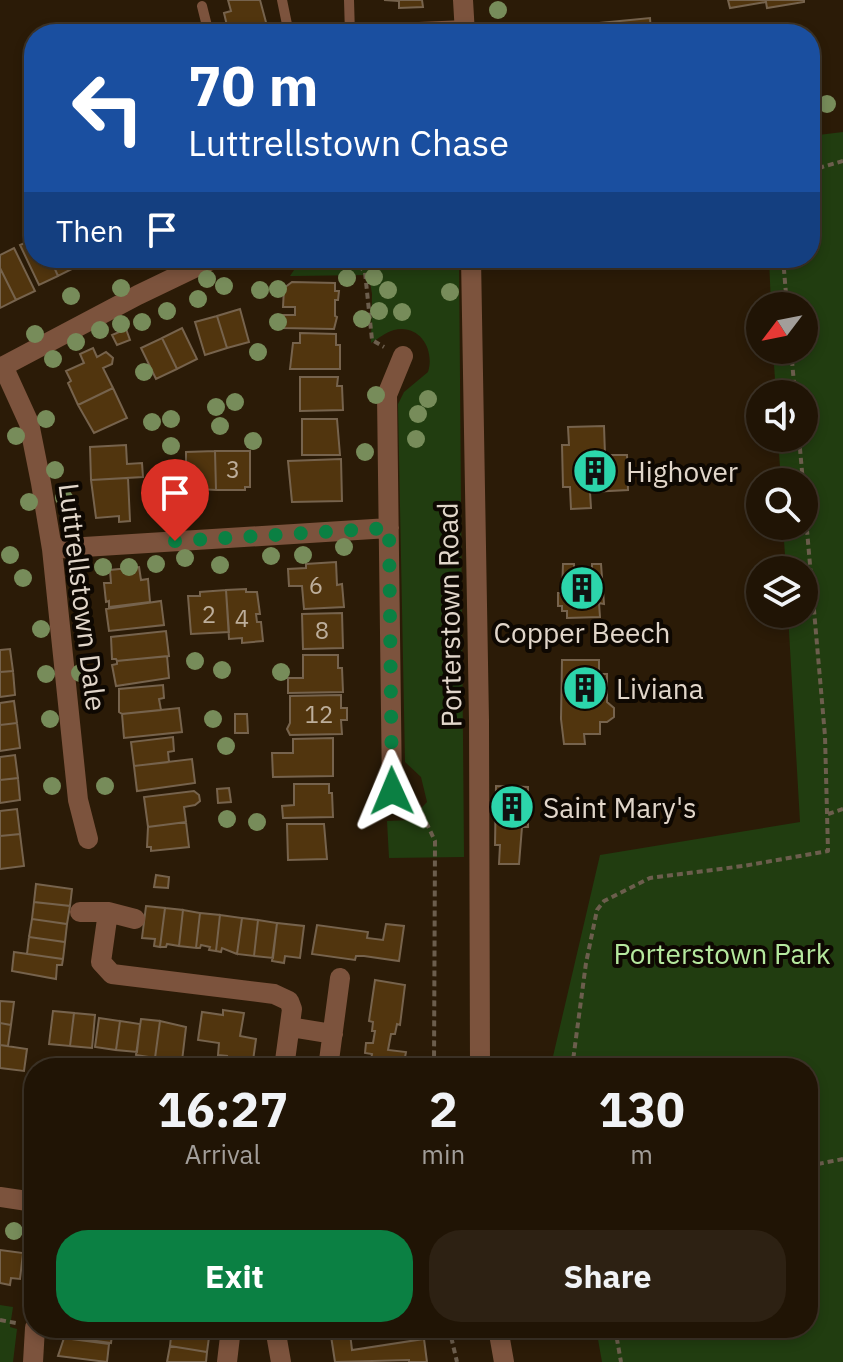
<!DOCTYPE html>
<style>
:root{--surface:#201405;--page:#2d2113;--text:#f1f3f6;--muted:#a29e9a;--line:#3d3327;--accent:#0b8043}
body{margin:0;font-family:"IBM Plex Sans",sans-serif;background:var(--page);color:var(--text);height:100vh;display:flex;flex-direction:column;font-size:30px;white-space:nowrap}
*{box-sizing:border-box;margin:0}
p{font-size:26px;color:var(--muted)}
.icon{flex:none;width:44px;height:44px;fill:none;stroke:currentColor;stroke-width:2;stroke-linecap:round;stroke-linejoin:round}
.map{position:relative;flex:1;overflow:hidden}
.details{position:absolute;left:24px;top:1058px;width:794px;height:280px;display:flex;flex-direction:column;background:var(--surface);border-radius:32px;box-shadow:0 4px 12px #0003,0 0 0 2px var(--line)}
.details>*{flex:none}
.banner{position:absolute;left:24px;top:24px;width:796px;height:244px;border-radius:32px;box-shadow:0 4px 12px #0003,0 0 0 2px var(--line);background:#1a4fa0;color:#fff;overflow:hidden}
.needle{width:52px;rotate:238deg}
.fabs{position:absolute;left:746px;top:292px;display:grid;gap:16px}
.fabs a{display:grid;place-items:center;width:72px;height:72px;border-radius:50%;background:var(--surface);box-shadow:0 4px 12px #0003,0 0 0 2px var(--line);font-size:40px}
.pin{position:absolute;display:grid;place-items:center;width:68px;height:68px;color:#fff;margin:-82px -34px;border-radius:50% 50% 50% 0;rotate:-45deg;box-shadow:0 0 8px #0007}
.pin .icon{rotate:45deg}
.me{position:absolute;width:88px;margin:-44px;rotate:359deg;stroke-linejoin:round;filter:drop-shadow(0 0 6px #0008)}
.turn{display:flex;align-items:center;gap:28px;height:168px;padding:0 32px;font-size:36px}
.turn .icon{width:104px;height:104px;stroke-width:2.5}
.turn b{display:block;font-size:56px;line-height:68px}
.then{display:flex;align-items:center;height:76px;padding:0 32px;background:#0003;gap:16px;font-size:30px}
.eta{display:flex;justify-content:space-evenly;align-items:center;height:136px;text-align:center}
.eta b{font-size:48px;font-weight:800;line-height:56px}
.cta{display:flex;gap:16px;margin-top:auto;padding:16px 32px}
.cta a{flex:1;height:92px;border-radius:32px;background:var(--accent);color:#fff;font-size:32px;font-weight:800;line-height:92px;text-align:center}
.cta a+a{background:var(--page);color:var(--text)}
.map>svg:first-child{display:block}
.green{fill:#213d10}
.building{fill:#51350e;stroke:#76634d;stroke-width:2}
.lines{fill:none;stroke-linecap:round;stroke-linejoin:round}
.path{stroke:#6c5e4d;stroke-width:4;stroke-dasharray:6 4;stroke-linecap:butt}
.service{stroke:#7c533d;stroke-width:10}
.minor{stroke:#7c533d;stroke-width:20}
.tertiary{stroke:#7c533d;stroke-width:20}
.tree{fill:#778c5a}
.route{stroke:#0b8043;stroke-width:14;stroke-dasharray:0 25.2}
.labels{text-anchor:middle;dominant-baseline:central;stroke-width:8;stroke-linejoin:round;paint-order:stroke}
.number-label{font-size:24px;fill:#bdae9b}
.poi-label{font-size:28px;fill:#e1d6ca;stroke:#0e0802;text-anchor:start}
.street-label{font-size:28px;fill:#e1d6ca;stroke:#0e0802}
.park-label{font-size:28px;fill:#b5e89e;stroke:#0e0802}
</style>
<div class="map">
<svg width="843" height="1362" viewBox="0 0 843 1362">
<rect width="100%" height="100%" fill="#2b1b07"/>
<path class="green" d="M 843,132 L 843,1362 L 602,1362 L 596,1328 L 808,1328 L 808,1068 L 551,1068 L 551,1065 L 600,855 L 800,822 L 788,614 L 804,614 L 804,570 L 786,570 L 783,526 L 804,526 L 804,482 L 781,482 L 778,438 L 804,438 L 804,394 L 776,394 L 773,350 L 804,350 L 804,306 L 771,306 L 769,258 L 810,258 L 810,136 Z
M 302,258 L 459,258 L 464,857 L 389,858 L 387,821 L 410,820 L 427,802 L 421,777 L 405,762 L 398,404 L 404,392 L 428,372 C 435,350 420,324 394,330 C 386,332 379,338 371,343 L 372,294 L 369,275 L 290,276 Z
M 0,1305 L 13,1307 L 10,1327 L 17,1329 L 13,1362 L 0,1362 Z"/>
<path class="building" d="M 228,0 L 260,0 L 267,26 L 229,34 L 224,13 L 231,11 Z
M 384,0 L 422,0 L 423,7 L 399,8 L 399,1 Z
M 728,0 L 804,0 L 804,2 L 767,8 L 766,2 L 730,8 Z
M 650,18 L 651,33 L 601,34 L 600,23 Z
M 34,239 L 34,258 L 50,258 L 58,276 L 39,285 L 20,245 Z
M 14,248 L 35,291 L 16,300 L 0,268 L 0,255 Z
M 50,258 L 72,258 L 76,267 L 58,276 Z
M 0,268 L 16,300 L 0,308 Z
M 292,282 L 335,283 L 335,291 L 339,291 L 338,300 L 335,300 L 335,316 L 337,317 L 334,329 L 282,328 L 282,315 L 295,315 L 295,307 L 283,307 L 284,288 Z
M 240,309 L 249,342 L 227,348 L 217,316 Z
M 217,316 L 227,348 L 205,355 L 195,322 Z
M 182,328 L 197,359 L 177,369 L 162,338 Z
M 126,329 L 130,340 L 117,345 L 112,335 Z
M 300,333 L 336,334 L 336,345 L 340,345 L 340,369 L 290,369 L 293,343 L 300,343 Z
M 162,338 L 177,369 L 156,379 L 141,348 Z
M 93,348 L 97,357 L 106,352 L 113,358 L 112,364 L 103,368 L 113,388 L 78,405 L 68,383 L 71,381 L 66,371 L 84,363 L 80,354 Z
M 300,377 L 338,377 L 337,386 L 342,386 L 343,410 L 300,411 Z
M 113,388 L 127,418 L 94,433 L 78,405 Z
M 302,419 L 337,419 L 340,455 L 302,455 Z
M 604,426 L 605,455 L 627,455 L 628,490 L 590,492 L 591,508 L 571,509 L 570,487 L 563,487 L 562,445 L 569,445 L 568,427 Z
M 126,445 L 127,464 L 142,463 L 143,477 L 91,480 L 90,447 Z
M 215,451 L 250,451 L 250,487 L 245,487 L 245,490 L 216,490 Z
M 215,451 L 216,490 L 180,488 L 180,464 L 186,464 L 186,452 Z
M 341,459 L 342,501 L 292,502 L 288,461 Z
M 128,478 L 130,521 L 119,522 L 119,516 L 96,518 L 91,480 Z
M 336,562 L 337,585 L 342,584 L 344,607 L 304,609 L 302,586 L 289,586 L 288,569 L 306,568 L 306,564 Z
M 563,564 L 574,564 L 574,573 L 592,573 L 592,564 L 601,564 L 604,604 L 599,603 L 600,617 L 567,618 L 567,611 L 562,611 L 562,606 L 558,606 L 558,593 L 562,593 Z
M 139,567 L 141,580 L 148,579 L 150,602 L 109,607 L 109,601 L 106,602 L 104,583 L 111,583 L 110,570 Z
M 246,589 L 246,592 L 257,592 L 260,614 L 256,614 L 257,622 L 261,622 L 263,641 L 242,643 L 242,638 L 229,639 L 226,590 Z
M 226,590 L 229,632 L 191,634 L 188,596 L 200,596 L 200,592 Z
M 161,601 L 164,625 L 109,631 L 106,609 Z
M 342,613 L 343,648 L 303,649 L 302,614 Z
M 166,631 L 169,656 L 117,661 L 116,659 L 112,659 L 111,637 Z
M 10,649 L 13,671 L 0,672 L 0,650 Z
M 303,655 L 338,655 L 338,668 L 342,668 L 343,692 L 288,693 L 288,678 L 303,678 Z
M 167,656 L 169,678 L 116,686 L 112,665 L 117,664 L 117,661 Z
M 562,660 L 599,660 L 599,674 L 607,674 L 607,702 L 614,708 L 614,717 L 607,722 L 600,722 L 600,734 L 584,734 L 585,744 L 564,744 L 561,719 Z
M 13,671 L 15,695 L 0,697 L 0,672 Z
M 163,685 L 164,698 L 159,699 L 161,710 L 122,714 L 119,712 L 119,689 Z
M 341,695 L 341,708 L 347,708 L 347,720 L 341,720 L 342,734 L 290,735 L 287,729 L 290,723 L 290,696 Z
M 14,701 L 17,723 L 0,725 L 0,703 Z
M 179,708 L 182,732 L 124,738 L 122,714 Z
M 235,714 L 247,714 L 248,733 L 235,733 Z
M 17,723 L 20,748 L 0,751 L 0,725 Z
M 173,737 L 174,751 L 168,752 L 169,762 L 134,766 L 131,742 Z
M 333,738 L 333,776 L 273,777 L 272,753 L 293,753 L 293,739 Z
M 15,755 L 18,778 L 0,780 L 0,757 Z
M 192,759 L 195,783 L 137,791 L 134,766 Z
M 18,778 L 20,800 L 0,803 L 0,780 Z
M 294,784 L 329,784 L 329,793 L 332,793 L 333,817 L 283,818 L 282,806 L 294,805 Z
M 496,786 L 528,787 L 528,827 L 522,827 L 519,864 L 499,864 L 500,845 L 495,845 Z
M 229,788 L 231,802 L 218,803 L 217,789 Z
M 194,791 L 199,795 L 200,801 L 195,805 L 184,807 L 186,822 L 148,827 L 144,797 Z
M 17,809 L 20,834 L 0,836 L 0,811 Z
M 186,822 L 189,847 L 151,851 L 151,847 L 147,847 L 148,827 Z
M 287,824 L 324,824 L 327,859 L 288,860 Z
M 20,834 L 24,866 L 0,869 L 0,836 Z
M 156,875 L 169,877 L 168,888 L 154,887 Z
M 36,884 L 72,889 L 70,906 L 34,902 Z
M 34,902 L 70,906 L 67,924 L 32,919 Z
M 146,906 L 165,908 L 160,947 L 154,946 L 155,939 L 142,938 Z
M 165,908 L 183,910 L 179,946 L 167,944 L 166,947 L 160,947 Z
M 183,910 L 200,913 L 196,948 L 179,946 Z
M 200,913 L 220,915 L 216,951 L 209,950 L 210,947 L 201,945 L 200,948 L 196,948 Z
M 220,915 L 242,918 L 237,954 L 222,948 L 221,952 L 216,951 Z
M 242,918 L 258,920 L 254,956 L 237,954 Z
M 32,919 L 67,924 L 65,942 L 29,937 Z
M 258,920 L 277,923 L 273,958 L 254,956 Z
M 277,923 L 304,926 L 300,958 L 285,956 L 284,963 L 272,961 Z
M 386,924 L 404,926 L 399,961 L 364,956 L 356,956 L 355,960 L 312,954 L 317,925 L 368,932 L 367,938 L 383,940 Z
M 29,937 L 65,942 L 63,959 L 27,954 Z
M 14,952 L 63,959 L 62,965 L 57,965 L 56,979 L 12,971 Z
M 375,980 L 405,985 L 400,1025 L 397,1024 L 395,1034 L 391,1034 L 388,1050 L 406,1052 L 403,1068 L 370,1066 L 372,1054 L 365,1053 L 366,1043 L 373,1043 L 375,1031 L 372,1031 L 373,1022 L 369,1021 Z
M 0,1001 L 14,1002 L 11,1025 L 0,1023 Z
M 223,1010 L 244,1013 L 240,1036 L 256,1039 L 252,1068 L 225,1068 L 227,1056 L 218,1055 L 219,1043 L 198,1040 L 202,1012 L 223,1015 Z
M 53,1011 L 74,1013 L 70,1046 L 49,1044 Z
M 74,1013 L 95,1015 L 92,1048 L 70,1046 Z
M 99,1018 L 120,1021 L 116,1050 L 95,1047 Z
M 141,1019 L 160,1021 L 155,1058 L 136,1055 Z
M 120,1021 L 140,1024 L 137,1052 L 116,1050 Z
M 160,1021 L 186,1027 L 182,1061 L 155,1058 Z
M 0,1023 L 11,1025 L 8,1046 L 0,1045 Z
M 0,1045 L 27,1049 L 24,1071 L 0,1068 Z
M 0,1250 L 23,1253 L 20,1279 L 11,1278 L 10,1285 L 0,1283 Z
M 65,1328 L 113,1328 L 111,1343 L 67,1337 L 64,1335 Z
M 172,1328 L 210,1330 L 207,1352 L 170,1346 Z
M 350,1333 L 352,1350 L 424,1339 L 427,1362 L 409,1362 L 409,1360 L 335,1362 L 331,1336 Z
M 64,1338 L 109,1344 L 107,1362 L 58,1356 Z
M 170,1346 L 207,1352 L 206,1362 L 167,1362 Z"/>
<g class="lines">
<path class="path" d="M 810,174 L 822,167 L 843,161
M 352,258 L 365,272 L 372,340 L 384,347
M 783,258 L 787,306
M 791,350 L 795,394
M 799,438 L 803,482
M 408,800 L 419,807 L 435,841 L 434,1068
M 828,814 L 843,809
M 572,1068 L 586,963 L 597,910 L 604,901 L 650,878 L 743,866 L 828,851 L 825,736 L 804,496
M 808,1166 L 843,1159
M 0,1320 L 16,1323
M 449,1328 L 457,1362
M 615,1328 L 621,1362"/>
<path class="service" d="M 282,0 L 289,34
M 349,0 L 350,34
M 202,6 L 209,34
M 334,34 L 350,30 L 465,25"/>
<path class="minor" d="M 3,366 L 29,423 L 41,483 L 52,549 L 78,800 L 88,839
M 0,368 L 138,295 L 215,258
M 52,549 L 389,528
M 392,791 L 387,395 L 403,356
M 80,912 L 108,912 L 135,919
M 108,912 L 101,962 L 112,974 L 274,994 L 289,1001 L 292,1009 L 284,1068
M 290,1027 L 333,1034
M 328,1068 L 340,978
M 0,1197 L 34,1202
M 275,1328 L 281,1362
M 33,1362 L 35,1328
M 227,1362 L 231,1328"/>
<path class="tertiary" d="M 463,0 L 465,34
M 471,258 L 479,720 L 480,1068
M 498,1328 L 504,1362"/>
</g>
<g class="tree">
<circle cx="498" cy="10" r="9"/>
<circle cx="827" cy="104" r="9"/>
<circle cx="374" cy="277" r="9"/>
<circle cx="347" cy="278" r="9"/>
<circle cx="207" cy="279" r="9"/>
<circle cx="224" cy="286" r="9"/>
<circle cx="121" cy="288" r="9"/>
<circle cx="278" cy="289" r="9"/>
<circle cx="260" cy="290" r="9"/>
<circle cx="388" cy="290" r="9"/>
<circle cx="450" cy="292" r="9"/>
<circle cx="71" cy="296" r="9"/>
<circle cx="198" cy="299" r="9"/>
<circle cx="167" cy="311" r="9"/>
<circle cx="379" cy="311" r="9"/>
<circle cx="402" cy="312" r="9"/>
<circle cx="362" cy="319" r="9"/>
<circle cx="142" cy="322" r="9"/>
<circle cx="278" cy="322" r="9"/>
<circle cx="121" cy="324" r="9"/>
<circle cx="100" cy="330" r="9"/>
<circle cx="35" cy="334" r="9"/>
<circle cx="76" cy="342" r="9"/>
<circle cx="258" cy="352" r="9"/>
<circle cx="53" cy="359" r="9"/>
<circle cx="144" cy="372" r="9"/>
<circle cx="376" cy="395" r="9"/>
<circle cx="428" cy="399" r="9"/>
<circle cx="235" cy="402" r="9"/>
<circle cx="216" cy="407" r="9"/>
<circle cx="418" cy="414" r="9"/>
<circle cx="46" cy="419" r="9"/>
<circle cx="171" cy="419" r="9"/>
<circle cx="152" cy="422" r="9"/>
<circle cx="220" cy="426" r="9"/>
<circle cx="16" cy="436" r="9"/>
<circle cx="416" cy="439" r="9"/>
<circle cx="253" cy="441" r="9"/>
<circle cx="171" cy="446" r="9"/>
<circle cx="365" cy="452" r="9"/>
<circle cx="55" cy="470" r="9"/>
<circle cx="171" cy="481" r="9"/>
<circle cx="64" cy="498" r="9"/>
<circle cx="29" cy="502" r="9"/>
<circle cx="344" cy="547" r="9"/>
<circle cx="10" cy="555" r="9"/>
<circle cx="303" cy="555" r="9"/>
<circle cx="271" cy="556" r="9"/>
<circle cx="185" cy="558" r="9"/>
<circle cx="156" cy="564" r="9"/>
<circle cx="220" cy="565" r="9"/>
<circle cx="103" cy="567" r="9"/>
<circle cx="129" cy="567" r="9"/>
<circle cx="23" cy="578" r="9"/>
<circle cx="41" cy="629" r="9"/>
<circle cx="195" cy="661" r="9"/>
<circle cx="222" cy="670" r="9"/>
<circle cx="281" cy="672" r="9"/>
<circle cx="80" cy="673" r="9"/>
<circle cx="46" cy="674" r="9"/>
<circle cx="50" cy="719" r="9"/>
<circle cx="213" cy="719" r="9"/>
<circle cx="226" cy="746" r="9"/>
<circle cx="52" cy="786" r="9"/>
<circle cx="105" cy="786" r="9"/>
<circle cx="227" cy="819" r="9"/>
<circle cx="257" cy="822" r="9"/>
<circle cx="14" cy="1231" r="9"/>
</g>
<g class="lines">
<path class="route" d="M 175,541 L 389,528 L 392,791"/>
</g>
<defs>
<g id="building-disc" transform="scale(2.3)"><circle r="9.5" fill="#2cd5ab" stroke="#0e0802"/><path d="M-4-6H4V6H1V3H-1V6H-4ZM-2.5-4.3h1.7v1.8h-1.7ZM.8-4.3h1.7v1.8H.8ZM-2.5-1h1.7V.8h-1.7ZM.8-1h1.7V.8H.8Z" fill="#111"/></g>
</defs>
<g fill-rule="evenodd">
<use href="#building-disc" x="595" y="471"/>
<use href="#building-disc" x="582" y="588"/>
<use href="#building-disc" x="585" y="688"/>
<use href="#building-disc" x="512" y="807"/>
</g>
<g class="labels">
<g class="number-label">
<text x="233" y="469">3</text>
<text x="316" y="585">6</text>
<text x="209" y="614">2</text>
<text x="242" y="618">4</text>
<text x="322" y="630">8</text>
<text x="319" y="714">12</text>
</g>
<g class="poi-label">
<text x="626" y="471">Highover</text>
<text x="582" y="632" text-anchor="middle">Copper Beech</text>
<text x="616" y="688">Liviana</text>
<text x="543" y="807">Saint Mary's</text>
</g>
<g class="street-label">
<text transform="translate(83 597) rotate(83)">Luttrellstown Dale</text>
<text transform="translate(449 615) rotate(-91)">Porterstown Road</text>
</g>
<g class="park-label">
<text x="722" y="953">Porterstown Park</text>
</g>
</g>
</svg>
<div class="fabs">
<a><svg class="needle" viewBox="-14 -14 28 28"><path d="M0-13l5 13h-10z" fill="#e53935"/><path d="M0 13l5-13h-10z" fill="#a29e9a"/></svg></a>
<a><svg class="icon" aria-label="sound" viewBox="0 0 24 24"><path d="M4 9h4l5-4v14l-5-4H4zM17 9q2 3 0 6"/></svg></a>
<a><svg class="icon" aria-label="search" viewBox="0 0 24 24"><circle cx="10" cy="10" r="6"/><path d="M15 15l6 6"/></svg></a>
<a><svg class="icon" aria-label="layers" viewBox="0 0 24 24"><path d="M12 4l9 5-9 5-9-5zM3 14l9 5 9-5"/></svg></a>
</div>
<div class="pin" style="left:175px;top:541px;background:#d93025"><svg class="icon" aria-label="arrive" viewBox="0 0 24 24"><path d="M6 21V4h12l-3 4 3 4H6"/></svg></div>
<svg class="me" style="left:392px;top:791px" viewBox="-20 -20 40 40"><path d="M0-17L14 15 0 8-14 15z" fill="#0b8043" stroke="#fff" stroke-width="4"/></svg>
<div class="banner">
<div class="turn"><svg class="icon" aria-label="left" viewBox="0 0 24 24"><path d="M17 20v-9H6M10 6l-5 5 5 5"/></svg><div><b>70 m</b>Luttrellstown Chase</div></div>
<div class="then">Then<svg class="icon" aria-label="arrive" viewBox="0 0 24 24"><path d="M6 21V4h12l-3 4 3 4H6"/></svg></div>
</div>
<section class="details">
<div class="eta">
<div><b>16:27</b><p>Arrival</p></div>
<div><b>2</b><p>min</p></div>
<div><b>130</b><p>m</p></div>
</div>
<div class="cta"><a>Exit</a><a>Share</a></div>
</section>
</div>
